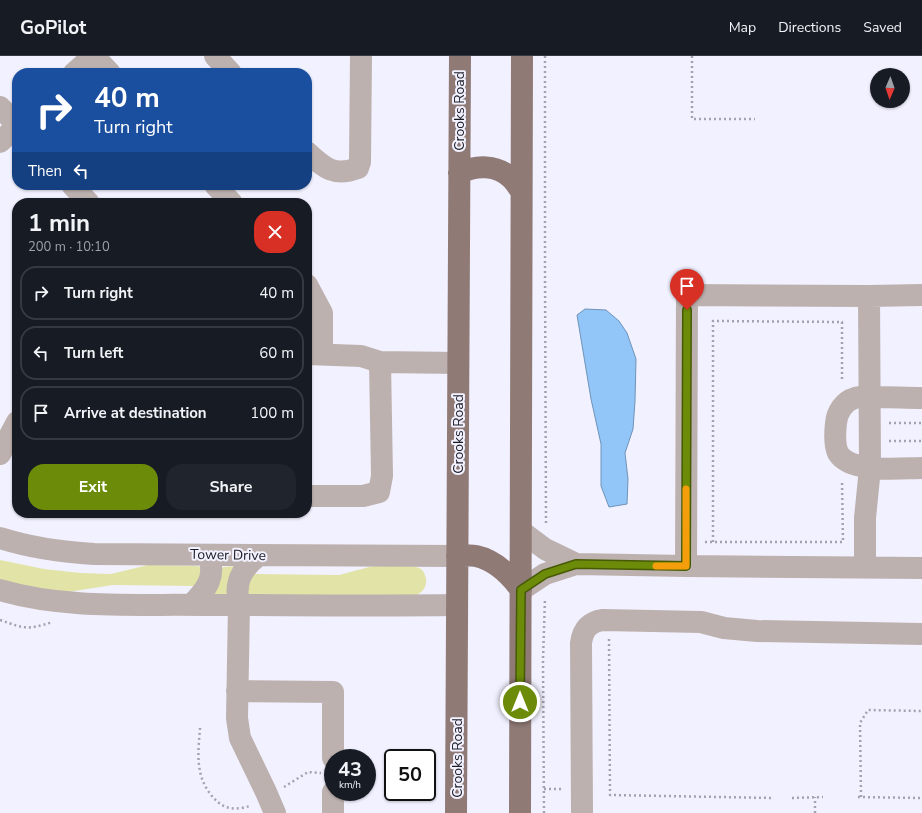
<!DOCTYPE html>
<meta charset="utf-8">
<style>
:root{--surface:#171b24;--page:#20242c;--text:#f1f3f6;--muted:#9ea1a6;--line:#363941;--accent:#6c8b09}
body{margin:0;font-family:"Nunito Sans",sans-serif;background:var(--page);color:var(--text);height:100vh;display:flex;flex-direction:column;font-size:15px;white-space:nowrap}
*{box-sizing:border-box;margin:0}
p{font-size:13px;color:var(--muted)}
.icon{flex:none;width:22px;height:22px;fill:none;stroke:currentColor;stroke-width:2;stroke-linecap:round;stroke-linejoin:round}
.map{position:relative;flex:1;overflow:hidden}
.panel{position:absolute;left:12px;top:142px;width:300px;height:320px;display:flex;flex-direction:column;background:var(--surface);border-radius:16px;box-shadow:0 1px 3px #0004}
.panel>*{flex:none}
.hud{position:absolute;left:12px;top:12px;width:300px;height:122px;border-radius:16px;box-shadow:0 1px 3px #0004;background:#1a4fa0;color:#fff;overflow:hidden}
.needle{width:26px;rotate:182deg}
.fabs{position:absolute;left:870px;top:12px;display:grid;gap:8px}
.fabs a{display:grid;place-items:center;width:40px;height:40px;border-radius:50%;background:var(--surface);box-shadow:0 1px 3px #0004;font-size:20px}
.speed{position:absolute;left:324px;top:693px;display:flex;gap:8px;font-size:20px;font-weight:700;text-align:center}
.speed>*{display:grid;place-content:center;width:52px;height:52px;border-radius:50%;background:var(--surface);box-shadow:0 1px 3px #0004;line-height:1}
.speed small{font-size:10px;font-weight:400}
.speed .limit{border:2px solid #111;border-radius:6px;background:#fff;color:#111}
.pin{position:absolute;display:grid;place-items:center;width:34px;height:34px;color:#fff;margin:-41px -17px;border-radius:50% 50% 50% 0;rotate:-45deg;box-shadow:0 0 4px #0007}
.pin .icon{rotate:45deg}
.me{position:absolute;width:44px;margin:-22px;rotate:0deg;stroke-linejoin:round;filter:drop-shadow(0 0 3px #0008)}
.turn{display:flex;align-items:center;gap:14px;height:84px;padding:0 16px;font-size:18px}
.turn .icon{width:52px;height:52px;stroke-width:2.5}
.turn b{display:block;font-size:28px;line-height:34px}
.then{display:flex;align-items:center;height:38px;padding:0 16px;background:#0003;gap:8px;font-size:15px}
.round{display:grid;place-items:center;flex:none;width:42px;height:42px;border-radius:16px;background:var(--page)}
.headline{display:flex;align-items:center;justify-content:space-between;height:68px;padding:0 16px}
h1{font-size:24px;font-weight:700;line-height:30px}
.cta{display:flex;gap:8px;margin-top:auto;padding:8px 16px}
.cta a{flex:1;height:46px;border-radius:16px;background:var(--accent);color:#fff;font-size:16px;font-weight:700;line-height:46px;text-align:center}
.cta a+a{background:var(--page);color:var(--text)}
ul{padding:0;list-style:none}
li{display:flex;align-items:center;gap:12px;height:54px;margin:0 8px 6px;padding:0 8px;border:2px solid var(--line);border-radius:16px}
li div{flex:1}
li b{display:block;font-size:15px}
li em{font-style:normal}
header{display:flex;align-items:center;gap:24px;box-sizing:border-box;height:56px;padding:0 20px;background:var(--surface);border-bottom:1px solid var(--line)}
header strong{font-size:19px}
nav{display:flex;gap:22px;margin-inline-start:auto;font-size:14px}
.map>svg:first-child{display:block}
.green{fill:#e1e4a6}
.water{fill:#92c6f8;stroke:#6f93b8}
.lines{fill:none;stroke-linecap:round;stroke-linejoin:round}
.path{stroke:#a3a2ae;stroke-width:2.5;stroke-dasharray:2 3;stroke-linecap:butt}
.minor{stroke:#bdb1af;stroke-width:22}
.major{stroke:#8f7a76;stroke-width:22}
.route-casing{stroke:#465a06;stroke-width:10}
.route{stroke:#6c8b09;stroke-width:7}
.slow{stroke:#f59e0b;stroke-width:7}
.labels{text-anchor:middle;dominant-baseline:central;stroke-width:4;stroke-linejoin:round;paint-order:stroke}
.street-label{font-size:14px;fill:#1c1b23;stroke:#f2f1ff}
</style>
<header>
<strong>GoPilot</strong>
<nav><a>Map</a><a>Directions</a><a>Saved</a></nav>
</header>
<div class="map">
<svg width="922" height="757" viewBox="0 0 922 757">
<rect width="100%" height="100%" fill="#f2f1ff"/>
<path class="green" d="M 0,504 L 44,513 L 81,517 L 111,518 L 148,509 L 196,510 L 201,511 L 203,516 L 195,530 L 113,529 L 68,536 L 49,534 L 0,525 Z
M 377,509 C 385,510 415,508 421,513 C 424,515 427,523 426,527 C 425,534 420,538 414,540 L 247,540 L 249,521 L 255,518 L 339,519 Z
M 236,510 L 226,539 L 215,540 L 213,535 L 221,513 L 223,511 Z"/>
<path class="water" d="M 585,253 L 606,254 L 619,265 L 627,277 L 636,303 L 635,345 L 633,373 L 625,397 L 628,423 L 627,448 L 609,451 L 601,430 L 601,388 L 591,343 L 577,259 Z"/>
<g class="lines">
<path class="path" d="M 545,0 L 545,211 L 546,469
M 692,0 L 692,63 L 755,63
M 889,367 L 922,367
M 889,385 L 922,385
M 705,486 L 843,486 L 842,425
M 713,486 L 713,265 L 842,266 L 842,326
M 0,564 C 26,573 26,574 53,566
M 609,583 L 610,739 L 774,742
M 200,672 C 199,686 197,701 200,715 C 202,728 213,746 226,751 C 234,754 243,752 250,750
M 284,731 L 308,716 L 321,717
M 544,733 L 564,733
M 858,741 L 922,742
M 861,741 L 860,667 L 868,654 L 922,655
M 792,742 L 823,741
M 544,757 L 543,604 L 545,542
M 815,757 L 815,741"/>
<path class="minor" d="M 94,0 L 110,17
M 215,0 L 231,17
M 74,17 L 93,0
M 0,51 L 17,69
M 0,86 L 17,70
M 307,96 C 324,112 334,121 358,112 L 360,106 L 361,0
M 72,129 L 89,147
M 215,129 L 232,147
M 307,229 L 322,257 L 322,298
M 869,240 L 922,239
M 307,298 L 361,300 L 380,306 L 458,307
M 922,342 C 907,342 892,341 876,341 C 870,341 861,340 855,342 C 844,345 837,356 836,367 C 835,376 834,388 838,397 C 851,418 901,412 922,412
M 0,398 L 17,366
M 307,440 L 363,440 L 379,436 L 382,420 L 380,306
M 521,475 L 545,493 L 576,508
M 0,482 C 31,492 61,496 94,498 L 457,500
M 259,499 C 241,513 234,527 239,549 L 237,662 L 240,682 L 266,736 L 275,757
M 686,510 L 687,239 L 869,240 L 870,412 L 865,462 L 865,511
M 0,534 C 65,553 135,548 202,549 C 287,549 372,550 457,549
M 521,534 L 545,518 L 576,508 L 686,510 L 922,512
M 192,548 C 206,534 217,520 208,499
M 237,635 L 333,636 L 333,702
M 333,736 L 333,757
M 582,757 L 581,587 C 583,573 589,566 603,564 L 701,566 L 724,572 L 757,575 L 922,578"/>
<path class="major" d="M 459,117 C 476,109 497,108 512,123 C 515,126 518,131 521,135
M 457,500 C 463,500 470,499 476,500 C 495,504 510,519 521,534
M 456,757 L 460,0
M 520,757 L 522,0"/>
</g>
<g class="lines">
<g class="route-casing">
<path id="route" d="M 520,646 L 521,534 L 545,518 L 576,508 L 686,510 L 687,254"/>
</g>
<use href="#route" class="route"/>
<path class="slow" d="M 656,510 L 686,510 L 686,433"/>
</g>
<g class="labels">
<g class="street-label">
<text transform="translate(459 55) rotate(-90)">Crooks Road</text>
<text transform="translate(458 378) rotate(-90)">Crooks Road</text>
<text transform="translate(228 499) rotate(1)">Tower Drive</text>
<text transform="translate(457 702) rotate(-90)">Crooks Road</text>
</g>
</g>
</svg>
<div class="fabs">
<a><svg class="needle" viewBox="-14 -14 28 28"><path d="M0-13l5 13h-10z" fill="#e53935"/><path d="M0 13l5-13h-10z" fill="#9ea1a6"/></svg></a>
</div>
<div class="speed"><div>43<small>km/h</small></div><div class="limit">50</div></div>
<div class="pin" style="left:687px;top:254px;background:#d93025"><svg class="icon" aria-label="arrive" viewBox="0 0 24 24"><path d="M6 21V4h12l-3 4 3 4H6"/></svg></div>
<svg class="me" style="left:520px;top:646px" viewBox="-20 -20 40 40"><circle r="17" fill="#6c8b09" stroke="#fff" stroke-width="3"/><path d="M0-11L8 9 0 5-8 9z" fill="#fff"/></svg>
<div class="hud">
<div class="turn"><svg class="icon" aria-label="right" viewBox="0 0 24 24"><path d="M7 20v-9h11M14 6l5 5-5 5"/></svg><div><b>40 m</b>Turn right</div></div>
<div class="then">Then<svg class="icon" aria-label="left" viewBox="0 0 24 24"><path d="M17 20v-9H6M10 6l-5 5 5 5"/></svg></div>
</div>
<section class="panel">
<div class="headline"><div><h1>1 min</h1><p>200 m · 10:10</p></div><a class="round" style="background:#d93025;color:#fff"><svg class="icon" aria-label="close" viewBox="0 0 24 24"><path d="M6 6l12 12M18 6L6 18"/></svg></a></div>
<ul>
<li><svg class="icon" aria-label="right" viewBox="0 0 24 24"><path d="M7 20v-9h11M14 6l5 5-5 5"/></svg><div><b>Turn right</b></div><em>40 m</em></li>
<li><svg class="icon" aria-label="left" viewBox="0 0 24 24"><path d="M17 20v-9H6M10 6l-5 5 5 5"/></svg><div><b>Turn left</b></div><em>60 m</em></li>
<li><svg class="icon" aria-label="arrive" viewBox="0 0 24 24"><path d="M6 21V4h12l-3 4 3 4H6"/></svg><div><b>Arrive at destination</b></div><em>100 m</em></li>
</ul>
<div class="cta"><a>Exit</a><a>Share</a></div>
</section>
</div>
